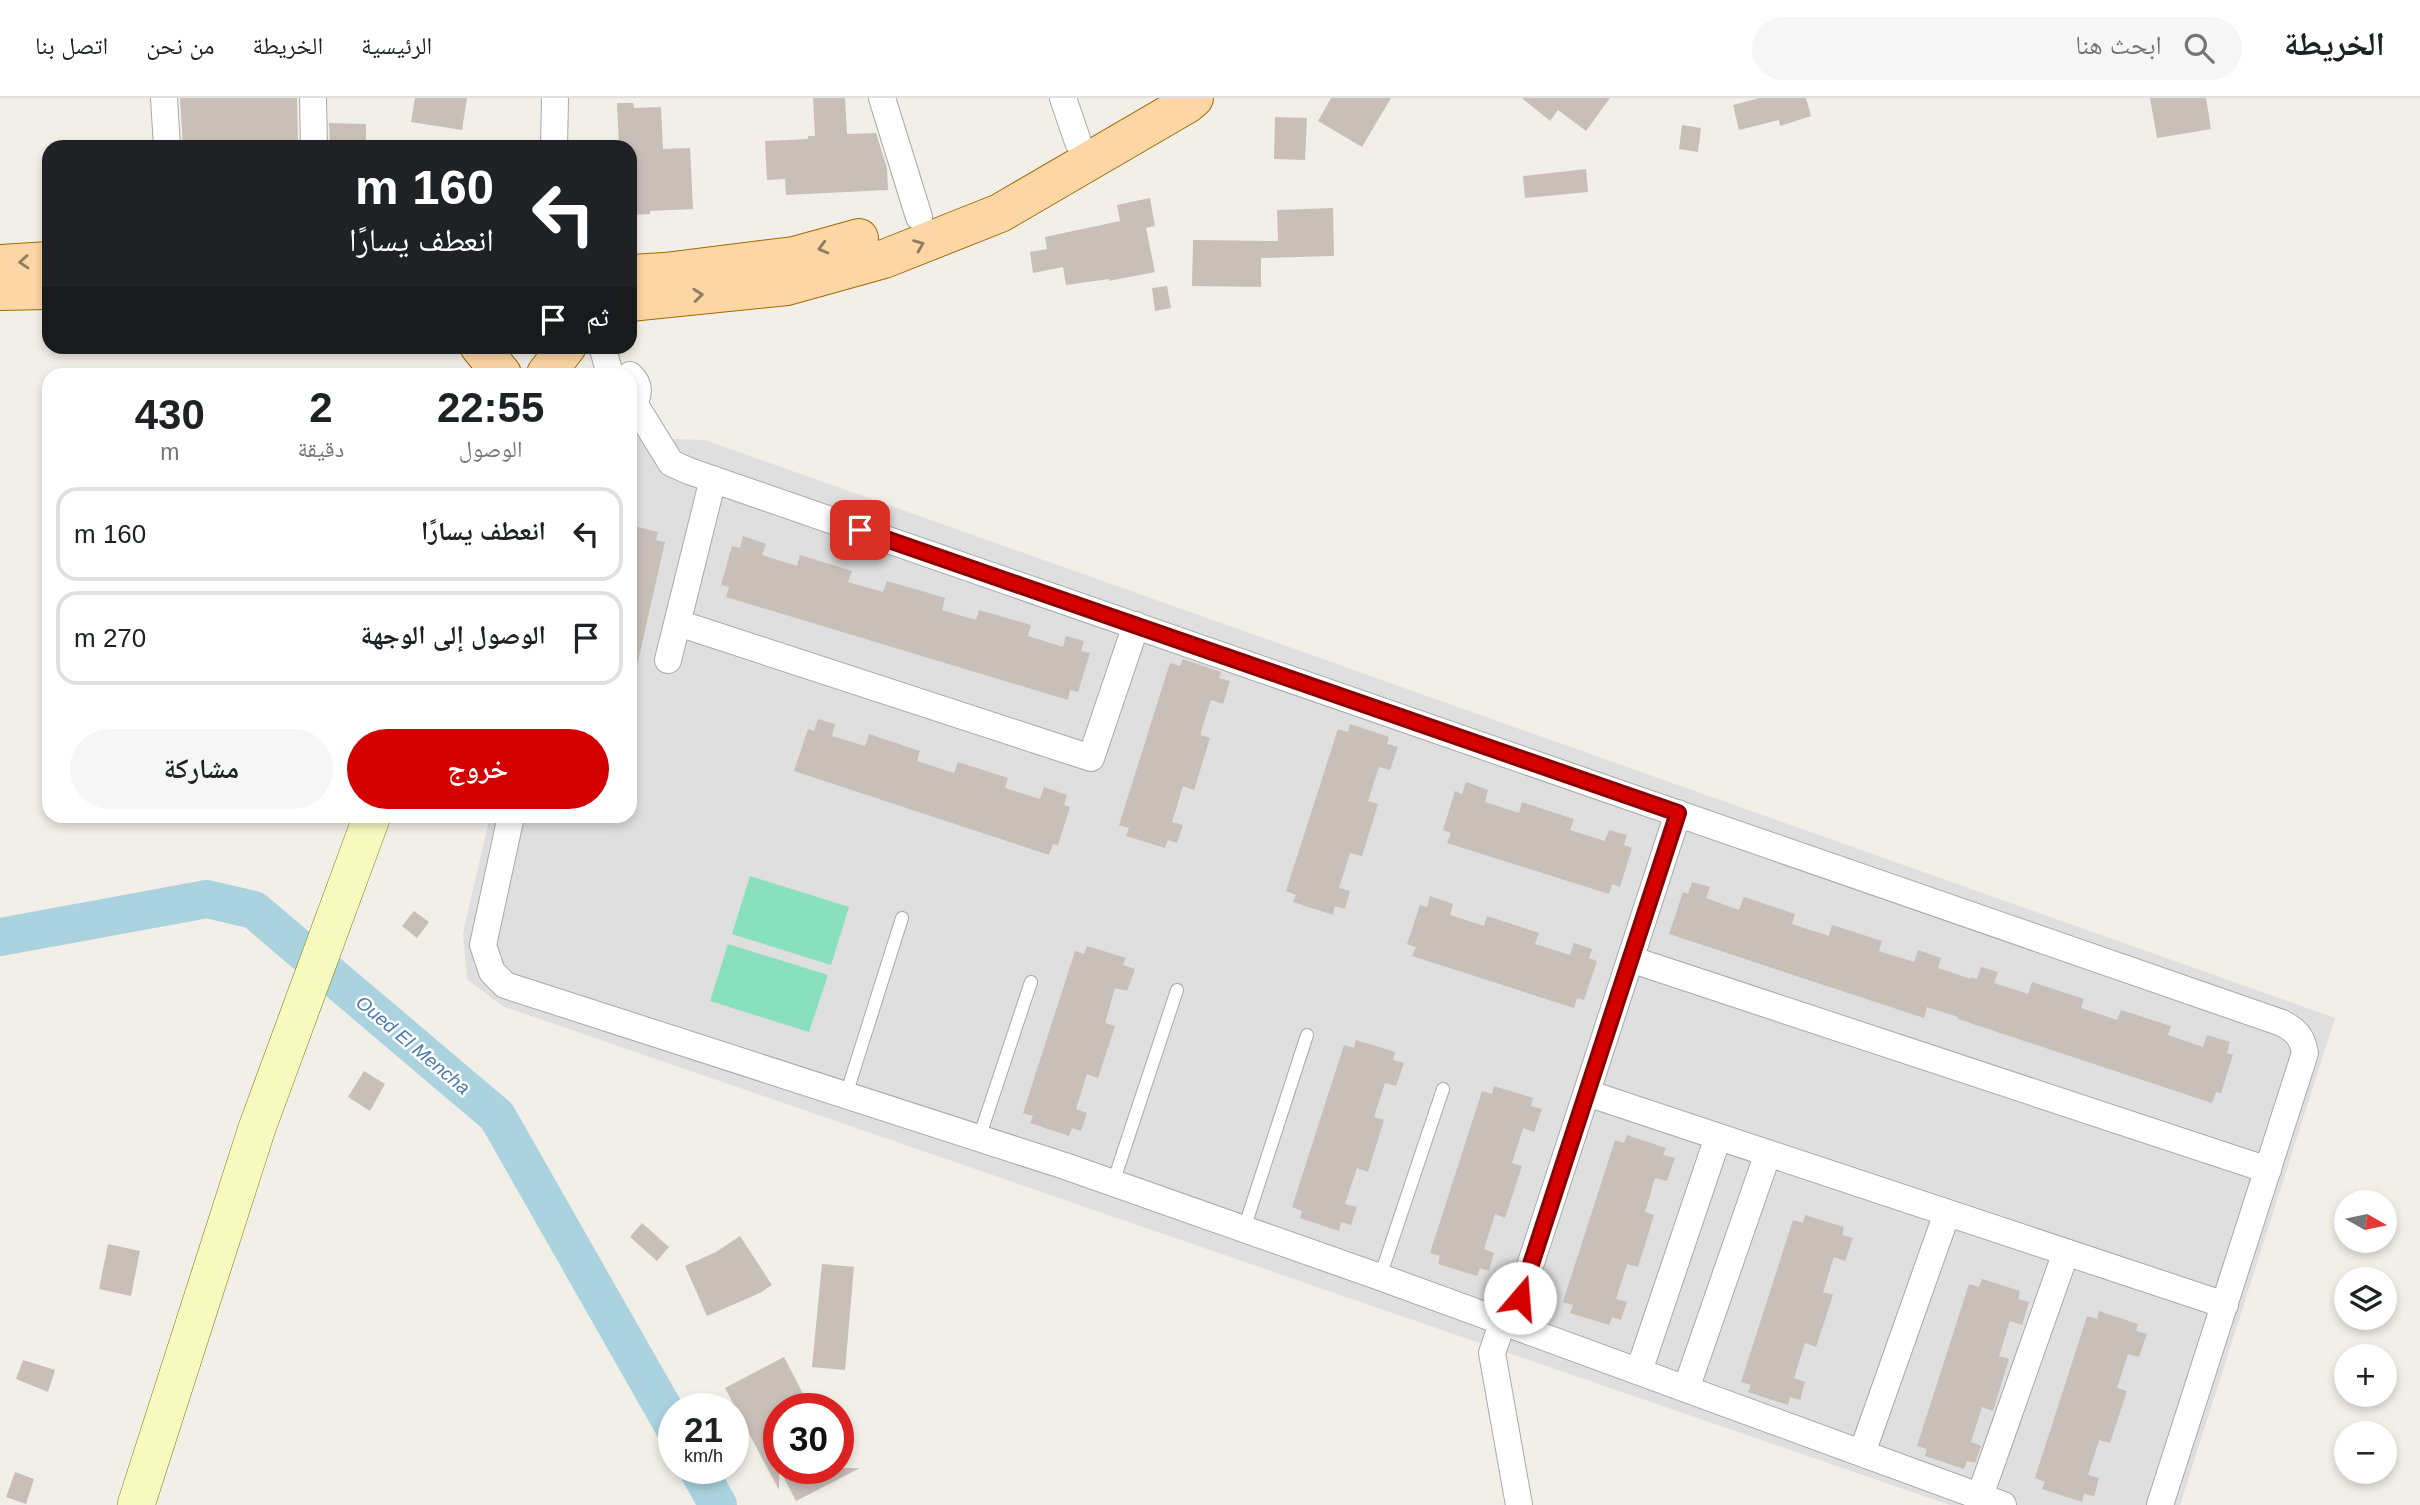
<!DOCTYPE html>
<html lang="ar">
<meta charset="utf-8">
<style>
:root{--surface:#fff;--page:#f6f6f6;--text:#202124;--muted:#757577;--line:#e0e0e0;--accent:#d40000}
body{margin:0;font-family:Arial,"Noto Naskh Arabic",sans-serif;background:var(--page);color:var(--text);direction:rtl;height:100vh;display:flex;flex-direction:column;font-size:26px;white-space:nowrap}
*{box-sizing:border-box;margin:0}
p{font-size:23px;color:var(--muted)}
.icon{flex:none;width:38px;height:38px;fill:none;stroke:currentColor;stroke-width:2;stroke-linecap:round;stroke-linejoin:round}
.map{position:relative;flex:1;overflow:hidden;direction:ltr}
.panel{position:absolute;left:42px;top:270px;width:595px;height:455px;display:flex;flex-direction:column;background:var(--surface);border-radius:21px;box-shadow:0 4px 10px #0003;direction:rtl}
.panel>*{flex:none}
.top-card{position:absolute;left:42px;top:42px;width:595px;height:214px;border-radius:21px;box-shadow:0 4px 10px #0003;direction:rtl;background:#202124;color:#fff;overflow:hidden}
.needle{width:46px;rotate:99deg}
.buttons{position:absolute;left:2334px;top:1092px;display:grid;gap:14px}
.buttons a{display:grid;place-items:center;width:63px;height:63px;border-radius:50%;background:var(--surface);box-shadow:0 4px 10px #0003;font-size:35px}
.speed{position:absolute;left:658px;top:1295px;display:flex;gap:14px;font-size:35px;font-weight:700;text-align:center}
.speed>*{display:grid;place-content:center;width:91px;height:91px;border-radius:50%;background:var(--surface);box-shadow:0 4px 10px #0003;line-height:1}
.speed small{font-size:18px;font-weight:400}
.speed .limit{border:10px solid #d22;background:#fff;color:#111}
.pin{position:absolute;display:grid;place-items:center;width:60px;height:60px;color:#fff;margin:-30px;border-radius:14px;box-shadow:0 4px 10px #0006}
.me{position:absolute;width:77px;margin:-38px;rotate:18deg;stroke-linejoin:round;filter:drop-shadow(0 0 5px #0008)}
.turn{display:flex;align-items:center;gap:24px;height:147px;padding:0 28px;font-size:32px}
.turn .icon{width:91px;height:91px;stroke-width:2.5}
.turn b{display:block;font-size:49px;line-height:60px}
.then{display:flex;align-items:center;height:66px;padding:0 28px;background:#0003;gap:14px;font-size:26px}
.eta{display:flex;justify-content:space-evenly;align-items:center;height:119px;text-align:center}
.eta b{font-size:42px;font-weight:600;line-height:49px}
.action{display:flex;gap:14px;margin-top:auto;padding:14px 28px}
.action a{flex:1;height:80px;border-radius:42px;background:var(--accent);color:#fff;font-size:28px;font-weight:600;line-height:80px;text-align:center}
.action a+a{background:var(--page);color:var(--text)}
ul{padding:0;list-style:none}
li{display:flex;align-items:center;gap:21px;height:94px;margin:0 14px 10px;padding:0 14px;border:4px solid var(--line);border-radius:21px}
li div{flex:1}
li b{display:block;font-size:26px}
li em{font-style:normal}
header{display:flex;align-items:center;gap:42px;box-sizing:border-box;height:98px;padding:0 35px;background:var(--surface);border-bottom:2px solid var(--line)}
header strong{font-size:33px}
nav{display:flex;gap:38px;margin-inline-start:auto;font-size:24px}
.search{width:490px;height:63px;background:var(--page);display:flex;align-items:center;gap:18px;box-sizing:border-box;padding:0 24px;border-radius:38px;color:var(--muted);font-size:26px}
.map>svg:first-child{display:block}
.residential{fill:#e0dfdf}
.pitch{fill:#88e0be}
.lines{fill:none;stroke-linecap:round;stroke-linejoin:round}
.river{stroke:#aad3df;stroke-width:38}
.building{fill:#c7bfb8}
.service-casing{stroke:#a9a9a9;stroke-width:14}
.minor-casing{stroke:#a9a9a9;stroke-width:28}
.secondary-casing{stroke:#707d05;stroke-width:38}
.primary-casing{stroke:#a06b00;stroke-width:40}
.service{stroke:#fff;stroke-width:12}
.minor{stroke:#fff;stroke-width:26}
.secondary{stroke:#f7fabf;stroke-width:37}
.primary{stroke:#fcd6a4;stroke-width:38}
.oneway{stroke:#8f7c63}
.route-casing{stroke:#8a0000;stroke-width:18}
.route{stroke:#d40000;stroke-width:12}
.labels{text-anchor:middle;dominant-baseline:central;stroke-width:5;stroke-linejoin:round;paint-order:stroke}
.water-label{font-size:19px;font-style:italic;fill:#4a7aab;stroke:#fff}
</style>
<header>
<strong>الخريطة</strong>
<div class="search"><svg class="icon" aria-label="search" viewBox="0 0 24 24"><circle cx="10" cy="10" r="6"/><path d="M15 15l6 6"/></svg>ابحث هنا</div>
<nav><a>الرئيسية</a><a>الخريطة</a><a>من نحن</a><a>اتصل بنا</a></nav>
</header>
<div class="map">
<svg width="2420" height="1407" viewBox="0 0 2420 1407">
<rect width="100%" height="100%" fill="#f2efe9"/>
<path class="residential" d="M 630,340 L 705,342 L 2335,920 L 2180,1407 L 1950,1407 L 502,908 L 467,881 L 463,835 L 490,718 L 630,718 Z"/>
<path class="pitch" d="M 750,778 L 849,809 L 831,867 L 732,836 Z
M 728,846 L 828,877 L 809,934 L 710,903 Z"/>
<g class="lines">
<path class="river" d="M 0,839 L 207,801 L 254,812 L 497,1018 L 674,1329
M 697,1370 L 718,1407"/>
</g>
<path class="building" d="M 180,0 L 297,0 L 298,49 L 183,49 Z
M 415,0 L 467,0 L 462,32 L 411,24 Z
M 813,0 L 845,0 L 847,36 L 876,35 L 887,70 L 888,92 L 786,97 L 785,81 L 767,82 L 765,43 L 808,41 L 808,38 L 815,38 Z
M 1331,0 L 1391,0 L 1362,49 L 1318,23 Z
M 1522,0 L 1610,0 L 1586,33 L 1558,12 L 1550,23 Z
M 1760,0 L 1806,0 L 1811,18 L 1780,28 L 1779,22 L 1739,32 L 1733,7 Z
M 2150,0 L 2206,0 L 2211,31 L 2157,40 Z
M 617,5 L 633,5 L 634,10 L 661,9 L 663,51 L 690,50 L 693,111 L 650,113 L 650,116 L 630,117 L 630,49 L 619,49 Z
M 1275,19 L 1307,20 L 1305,62 L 1274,61 Z
M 329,25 L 366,26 L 366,49 L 330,49 Z
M 1682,27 L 1701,30 L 1698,54 L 1679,51 Z
M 1586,71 L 1588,94 L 1525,100 L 1523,78 Z
M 1150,100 L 1155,128 L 1146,130 L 1155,174 L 1109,183 L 1109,181 L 1066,187 L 1063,169 L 1033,175 L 1030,154 L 1047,151 L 1045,139 L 1120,123 L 1117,107 Z
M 1333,110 L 1334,158 L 1261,160 L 1261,189 L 1192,188 L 1193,142 L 1278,143 L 1277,112 Z
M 1167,188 L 1171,210 L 1155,213 L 1152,190 Z
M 630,427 L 658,434 L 656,442 L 665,444 L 636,572 L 630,571 Z
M 743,438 L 766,446 L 762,457 L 797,468 L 800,457 L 852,473 L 848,484 L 883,494 L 887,483 L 922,493 L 945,500 L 942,512 L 976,522 L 979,512 L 1031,527 L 1028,538 L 1063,549 L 1066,538 L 1084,543 L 1081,553 L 1090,555 L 1078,594 L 1070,592 L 1068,602 L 726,499 L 729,489 L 721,487 L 732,448 L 740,450 Z
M 1183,561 L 1221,574 L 1219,580 L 1230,583 L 1223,606 L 1211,602 L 1200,637 L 1210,640 L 1194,692 L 1183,688 L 1172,724 L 1183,727 L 1177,745 L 1168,742 L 1165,750 L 1126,738 L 1129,730 L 1119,727 L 1170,565 L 1180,568 Z
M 818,621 L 835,626 L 832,638 L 865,648 L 869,636 L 920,653 L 917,663 L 954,675 L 958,664 L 1008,680 L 1005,690 L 1040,701 L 1044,689 L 1067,697 L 1064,707 L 1070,709 L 1058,747 L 1053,746 L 1049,757 L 794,673 L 808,631 L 814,633 Z
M 1350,626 L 1389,639 L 1387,646 L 1398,649 L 1390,672 L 1379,669 L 1368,703 L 1378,706 L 1362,758 L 1350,755 L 1339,790 L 1350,793 L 1345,811 L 1335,808 L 1333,817 L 1293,804 L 1296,797 L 1286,793 L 1338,631 L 1348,634 Z
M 1466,684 L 1488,692 L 1485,704 L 1519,715 L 1522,704 L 1574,721 L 1570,732 L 1605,743 L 1609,732 L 1627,737 L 1624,747 L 1632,750 L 1620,789 L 1612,786 L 1609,796 L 1447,745 L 1451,735 L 1443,732 L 1455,693 L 1462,696 Z
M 1692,784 L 1710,789 L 1706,800 L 1739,812 L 1744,799 L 1795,816 L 1792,826 L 1829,838 L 1832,827 L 1882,843 L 1879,853 L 1914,864 L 1918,852 L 1941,860 L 1938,870 L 1971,881 L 1971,879 L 1977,881 L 1981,869 L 1998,874 L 1994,885 L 2028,896 L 2032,884 L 2084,901 L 2081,910 L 2117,922 L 2121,912 L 2171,928 L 2168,937 L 2203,949 L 2207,937 L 2230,944 L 2227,955 L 2233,957 L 2221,995 L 2216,994 L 2212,1005 L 1958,921 L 1958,919 L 1927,909 L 1924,920 L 1669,836 L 1683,794 L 1688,796 Z
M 1430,798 L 1453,806 L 1450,817 L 1484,828 L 1487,818 L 1539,835 L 1535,846 L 1570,857 L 1574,845 L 1592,851 L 1589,860 L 1597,863 L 1584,902 L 1577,900 L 1574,910 L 1412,858 L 1416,849 L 1407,846 L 1420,807 L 1427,809 Z
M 414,813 L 429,824 L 417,840 L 402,828 Z
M 1087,848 L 1126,860 L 1123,867 L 1135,871 L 1127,893 L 1115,890 L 1105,925 L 1115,928 L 1098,980 L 1087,976 L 1076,1011 L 1087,1015 L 1081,1033 L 1072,1030 L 1069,1038 L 1030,1025 L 1033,1018 L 1023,1015 L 1075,853 L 1084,856 Z
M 1356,942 L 1395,954 L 1393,962 L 1404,965 L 1396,988 L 1385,985 L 1374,1019 L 1384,1022 L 1368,1074 L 1357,1070 L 1345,1106 L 1357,1109 L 1351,1127 L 1341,1124 L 1339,1133 L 1300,1120 L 1302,1113 L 1292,1109 L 1344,947 L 1354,950 Z
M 364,973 L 385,986 L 370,1013 L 348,999 Z
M 1494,988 L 1533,1000 L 1531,1008 L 1542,1011 L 1534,1034 L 1523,1030 L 1512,1065 L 1522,1068 L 1505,1120 L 1495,1116 L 1484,1151 L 1494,1155 L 1489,1173 L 1480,1170 L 1477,1178 L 1438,1166 L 1440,1158 L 1430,1155 L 1482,993 L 1492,996 Z
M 1627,1037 L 1666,1050 L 1663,1057 L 1675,1060 L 1667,1083 L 1655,1080 L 1645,1114 L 1654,1117 L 1638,1169 L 1627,1166 L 1616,1201 L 1627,1204 L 1621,1222 L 1612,1219 L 1609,1227 L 1570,1215 L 1573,1207 L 1563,1204 L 1615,1042 L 1624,1045 Z
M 1805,1117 L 1844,1129 L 1842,1137 L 1853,1140 L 1845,1163 L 1834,1159 L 1823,1194 L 1833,1197 L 1816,1249 L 1805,1245 L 1794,1280 L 1805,1284 L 1800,1302 L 1790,1299 L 1788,1307 L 1748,1294 L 1751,1287 L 1741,1284 L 1793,1122 L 1803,1125 Z
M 642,1125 L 669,1149 L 657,1163 L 630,1139 Z
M 740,1138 L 772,1187 L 760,1195 L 707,1218 L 685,1168 L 716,1154 Z
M 108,1146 L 140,1153 L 131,1198 L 99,1191 Z
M 822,1166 L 854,1169 L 845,1272 L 812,1269 Z
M 1982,1181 L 2020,1193 L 2018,1201 L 2029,1204 L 2022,1227 L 2010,1223 L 1999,1258 L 2009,1261 L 1993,1313 L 1982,1309 L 1971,1344 L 1981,1348 L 1975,1365 L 1967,1363 L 1964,1371 L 1925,1358 L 1927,1351 L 1917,1348 L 1969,1186 L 1979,1189 Z
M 2099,1213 L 2138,1226 L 2136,1233 L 2147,1236 L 2139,1259 L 2128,1256 L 2117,1290 L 2127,1293 L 2110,1345 L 2099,1342 L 2088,1377 L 2099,1380 L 2094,1398 L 2084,1396 L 2082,1404 L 2042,1391 L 2045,1384 L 2035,1380 L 2087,1218 L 2097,1221 Z
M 784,1259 L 811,1311 L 779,1311 L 779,1392 L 725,1290 Z
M 23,1262 L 55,1272 L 48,1294 L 16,1281 Z
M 779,1370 L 860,1370 L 796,1403 Z
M 15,1374 L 34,1381 L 26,1406 L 6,1399 Z"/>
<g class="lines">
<g class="service-casing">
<path id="service" d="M 846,997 L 902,820
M 979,1040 L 1031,884
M 1113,1085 L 1177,892
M 1244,1131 L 1307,937
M 1380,1179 L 1443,991"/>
</g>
<g class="minor-casing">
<path id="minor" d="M 164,0 L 167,49
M 313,0 L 314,49
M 882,0 L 919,119
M 1063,0 L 1078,44
M 554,49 L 555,0
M 602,248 L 610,276
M 630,277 C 641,287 640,299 630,309
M 634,305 L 671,365 L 689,373 L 2282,925 C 2297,933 2302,939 2305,955 L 2160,1407
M 678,525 L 1091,660 L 1136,527
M 668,562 L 713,381
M 511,718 L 483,847 L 492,874 L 505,887 L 1065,1068 L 1380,1179 L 2003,1407
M 1630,861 L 2268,1072
M 1587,995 L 2225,1207
M 1503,1223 L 1492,1255 L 1519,1407
M 1511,1226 L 1678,715
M 1639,1273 L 1718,1039
M 1686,1291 L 1768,1055
M 1862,1355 L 1947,1115
M 1980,1398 L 2066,1154"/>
</g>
<g class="secondary-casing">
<path id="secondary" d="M 136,1407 L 257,1030 L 372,718"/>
</g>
<g class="primary-casing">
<path id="primary" d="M 0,166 L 49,163
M 630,176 L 665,174 L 794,158 L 859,140
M 0,193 L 49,192
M 630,204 L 787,188 L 884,161 L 1000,115 L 1187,6 L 1194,0
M 479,248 L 502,276
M 546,276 L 567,248"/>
</g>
<use href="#service" class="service"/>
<use href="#minor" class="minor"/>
<use href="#secondary" class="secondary"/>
<use href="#primary" class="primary"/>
</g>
<defs><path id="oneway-chevron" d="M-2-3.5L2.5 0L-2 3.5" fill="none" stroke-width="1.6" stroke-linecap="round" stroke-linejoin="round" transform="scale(1.75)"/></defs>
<g class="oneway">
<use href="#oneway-chevron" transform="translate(919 147) rotate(-22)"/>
<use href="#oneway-chevron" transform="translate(823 150) rotate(165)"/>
<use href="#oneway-chevron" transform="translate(24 164) rotate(176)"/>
<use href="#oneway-chevron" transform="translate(698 197) rotate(-6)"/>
</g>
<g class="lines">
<g class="route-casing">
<path id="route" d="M 860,432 L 1678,715 L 1520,1200"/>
</g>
<use href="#route" class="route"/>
</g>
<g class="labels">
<g class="water-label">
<text transform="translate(413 947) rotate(40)">Oued El Mencha</text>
</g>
</g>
</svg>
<div class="buttons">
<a><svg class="needle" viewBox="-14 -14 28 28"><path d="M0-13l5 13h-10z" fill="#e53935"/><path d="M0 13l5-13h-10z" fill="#757577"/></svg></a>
<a><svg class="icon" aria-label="layers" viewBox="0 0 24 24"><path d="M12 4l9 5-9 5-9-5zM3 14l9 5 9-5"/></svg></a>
<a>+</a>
<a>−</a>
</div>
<div class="speed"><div>21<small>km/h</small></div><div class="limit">30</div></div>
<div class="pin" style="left:860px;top:432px;background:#d93025"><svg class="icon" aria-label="arrive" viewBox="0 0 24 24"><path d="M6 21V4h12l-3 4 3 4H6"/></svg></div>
<svg class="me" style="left:1520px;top:1200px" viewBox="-20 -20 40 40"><circle r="19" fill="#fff"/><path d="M0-13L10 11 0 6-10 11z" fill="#d40000"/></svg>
<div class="top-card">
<div class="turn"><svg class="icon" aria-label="left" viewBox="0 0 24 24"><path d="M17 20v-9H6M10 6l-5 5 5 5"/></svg><div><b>160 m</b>انعطف يسارًا</div></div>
<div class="then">ثم<svg class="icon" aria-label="arrive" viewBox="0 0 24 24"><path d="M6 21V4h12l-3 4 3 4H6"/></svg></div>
</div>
<section class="panel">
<div class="eta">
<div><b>22:55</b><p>الوصول</p></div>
<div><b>2</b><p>دقيقة</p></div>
<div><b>430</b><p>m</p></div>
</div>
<ul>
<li><svg class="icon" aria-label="left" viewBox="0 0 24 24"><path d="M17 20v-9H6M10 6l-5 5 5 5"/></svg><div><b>انعطف يسارًا</b></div><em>160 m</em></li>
<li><svg class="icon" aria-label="arrive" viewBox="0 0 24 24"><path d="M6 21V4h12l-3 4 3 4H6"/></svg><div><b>الوصول إلى الوجهة</b></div><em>270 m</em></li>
</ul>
<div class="action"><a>خروج</a><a>مشاركة</a></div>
</section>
</div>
